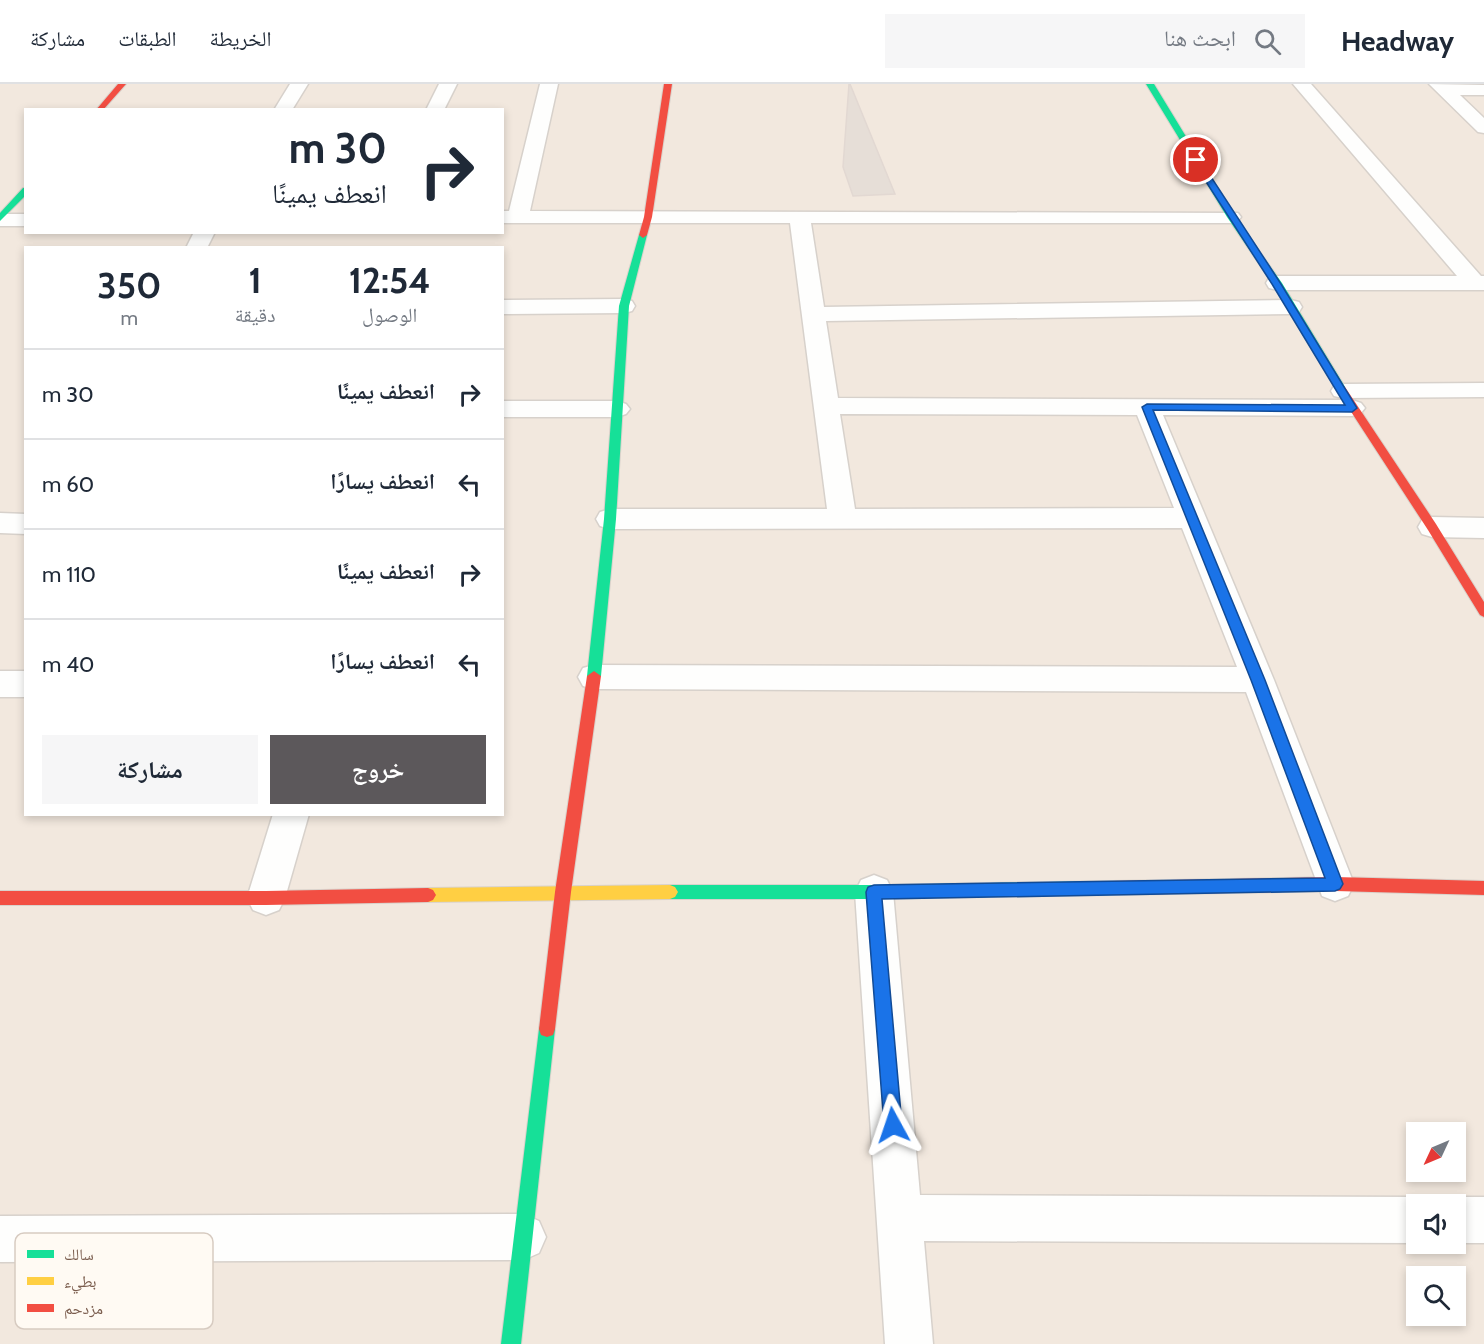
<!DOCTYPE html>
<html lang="ar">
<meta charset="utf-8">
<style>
:root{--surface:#fff;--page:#f6f6f7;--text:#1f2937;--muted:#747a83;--line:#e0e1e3;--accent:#5c585b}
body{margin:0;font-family:Cabin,"Noto Naskh Arabic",sans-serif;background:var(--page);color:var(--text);direction:rtl;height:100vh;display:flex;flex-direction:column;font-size:22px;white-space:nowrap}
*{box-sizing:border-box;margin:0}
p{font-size:20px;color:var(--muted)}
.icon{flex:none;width:33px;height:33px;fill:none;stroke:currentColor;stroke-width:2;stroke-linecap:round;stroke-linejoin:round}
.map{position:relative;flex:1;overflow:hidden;direction:ltr}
.details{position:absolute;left:24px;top:162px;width:480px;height:570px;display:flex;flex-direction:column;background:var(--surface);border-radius:0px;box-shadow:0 3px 9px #0003;direction:rtl}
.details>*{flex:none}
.guide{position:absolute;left:24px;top:24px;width:480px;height:126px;border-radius:0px;box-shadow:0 3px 9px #0003;direction:rtl;background:#fff;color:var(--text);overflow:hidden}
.needle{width:39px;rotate:226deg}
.tools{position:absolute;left:1406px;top:1038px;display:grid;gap:12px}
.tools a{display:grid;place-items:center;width:60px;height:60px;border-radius:0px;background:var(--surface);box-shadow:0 3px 9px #0003;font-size:30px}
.pin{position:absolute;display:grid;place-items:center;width:51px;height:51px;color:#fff;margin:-26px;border:3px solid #fff;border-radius:50%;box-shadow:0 2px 6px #0007}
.me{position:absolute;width:66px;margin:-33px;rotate:355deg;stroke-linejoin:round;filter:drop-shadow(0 0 4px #0008)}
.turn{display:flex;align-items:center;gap:21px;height:126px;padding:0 18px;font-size:27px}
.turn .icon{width:78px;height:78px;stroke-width:2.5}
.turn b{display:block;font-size:42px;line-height:51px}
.eta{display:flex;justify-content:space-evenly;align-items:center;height:102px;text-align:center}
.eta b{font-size:36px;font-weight:700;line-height:42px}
.cta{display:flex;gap:12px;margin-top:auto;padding:12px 18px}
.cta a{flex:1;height:69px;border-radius:0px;background:var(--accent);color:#fff;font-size:24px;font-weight:700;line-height:69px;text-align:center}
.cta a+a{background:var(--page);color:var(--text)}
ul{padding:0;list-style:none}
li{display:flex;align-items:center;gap:18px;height:90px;padding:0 18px;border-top:2px solid var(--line)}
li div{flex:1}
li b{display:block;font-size:22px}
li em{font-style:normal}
header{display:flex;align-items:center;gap:36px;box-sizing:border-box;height:84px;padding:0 30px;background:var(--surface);border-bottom:2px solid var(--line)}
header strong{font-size:28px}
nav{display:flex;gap:33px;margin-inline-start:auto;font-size:21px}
.search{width:420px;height:54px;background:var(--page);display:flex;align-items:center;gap:15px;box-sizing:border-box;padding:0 21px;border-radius:0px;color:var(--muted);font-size:22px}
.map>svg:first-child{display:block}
.residential{fill:#f2e8de;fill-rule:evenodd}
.building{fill:#e6ded7;stroke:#e2d8d2;stroke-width:1.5}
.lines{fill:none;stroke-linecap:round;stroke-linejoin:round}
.street-casing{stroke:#d7d1cb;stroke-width:3}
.fast-casing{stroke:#d9d2cb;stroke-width:2}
.slow-casing{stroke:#d9d2cb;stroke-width:2}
.jam-casing{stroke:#d9d2cb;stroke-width:2}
.street{fill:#fefefd;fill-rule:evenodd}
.fast{fill:#16e098;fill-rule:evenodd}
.slow{fill:#ffcf43;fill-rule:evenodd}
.jam{fill:#f24e42;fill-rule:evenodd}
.route{fill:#1a73e8;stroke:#114b97;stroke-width:1.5}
.key{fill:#fffaf3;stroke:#d7cbc1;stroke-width:1.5}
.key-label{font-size:16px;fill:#7a5c4d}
</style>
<header>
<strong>Headway</strong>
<div class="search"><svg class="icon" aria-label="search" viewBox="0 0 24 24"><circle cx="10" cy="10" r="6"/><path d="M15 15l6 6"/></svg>ابحث هنا</div>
<nav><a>الخريطة</a><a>الطبقات</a><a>مشاركة</a></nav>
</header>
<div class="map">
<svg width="1484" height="1260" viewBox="0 0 1484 1260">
<rect width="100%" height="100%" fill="#f9f5f0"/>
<path class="residential" d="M 0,0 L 1484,0 L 1484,1260 L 0,1260 ZM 26,26 L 502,26 L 502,148 L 26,148 ZM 26,164 L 502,164 L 502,730 L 26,730 ZM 1416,1048 L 1455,1048 L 1455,1088 L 1416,1088 ZM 1416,1120 L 1455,1120 L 1455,1160 L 1416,1160 ZM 1416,1192 L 1455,1192 L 1455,1232 L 1416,1232 Z"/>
<path class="building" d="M 849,0 L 850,0 L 895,110 L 853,112 L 843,83 Z"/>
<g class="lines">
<g class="street-casing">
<path id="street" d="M 290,0 L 308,0 L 292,26 L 274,26 Z
M 439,0 L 457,0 L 444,26 L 426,26 Z
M 540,0 L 558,0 L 530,127 L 1238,129 L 1241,133 L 1238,137 L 1231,139 L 811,139 L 824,223 L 1291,216 L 1299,218 L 1302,223 L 1299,228 L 1291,230 L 826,237 L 838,314 L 1352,316 L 1361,319 L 1365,324 L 1361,329 L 1352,332 L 1163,331 L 1274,596 L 1354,800 L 1348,812 L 1335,817 L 1322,812 L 1246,608 L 594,605 L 583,602 L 578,593 L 583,584 L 594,581 L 1237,583 L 1182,444 L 610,445 L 600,442 L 596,435 L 600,428 L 610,425 L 827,425 L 790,139 L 502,139 L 502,127 L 509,127 ZM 840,330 L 1137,331 L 1174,424 L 855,425 Z
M 1293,0 L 1311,0 L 1481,192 L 1484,192 L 1484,206 L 1277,206 L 1269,204 L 1266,199 L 1269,194 L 1277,192 L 1457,192 Z
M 1429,0 L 1484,1 L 1484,11 L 1460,11 L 1484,34 L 1484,49 L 1478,48 Z
M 0,130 L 26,130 L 26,142 L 0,142 Z
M 194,148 L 215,148 L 207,164 L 186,164 Z
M 624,215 L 632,217 L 635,222 L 632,227 L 624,229 L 502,230 L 502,216 Z
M 1484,299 L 1484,313 L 1343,314 L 1334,312 L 1331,307 L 1334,302 L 1343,300 Z
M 502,317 L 617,317 L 626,320 L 630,325 L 626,330 L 617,333 L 502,333 Z
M 0,429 L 26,430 L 26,450 L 0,449 Z
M 1432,433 L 1484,434 L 1484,454 L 1432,453 L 1422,450 L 1418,443 L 1422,436 Z
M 0,587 L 26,587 L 26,613 L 0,613 Z
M 273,730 L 309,730 L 285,814 L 279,826 L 266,831 L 253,826 L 247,814 Z
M 874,791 L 887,796 L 893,808 L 920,1111 L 1416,1113 L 1432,1120 L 1416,1120 L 1416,1159 L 924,1157 L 933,1260 L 885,1260 L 855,808 L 861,796 Z
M 1455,1113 L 1484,1113 L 1484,1159 L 1455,1159 L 1455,1120 L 1439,1120 Z
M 523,1130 L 539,1137 L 546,1153 L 539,1169 L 523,1176 L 0,1178 L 0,1132 Z"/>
</g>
<g class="fast-casing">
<path id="fast" d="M 1146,0 L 1154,0 L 1235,133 L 1282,199 L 1345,303 L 1344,305 L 1340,306 L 1335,303 L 1272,199 L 1227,133 Z
M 23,104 L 26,104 L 26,111 L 0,137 L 0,129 Z
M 643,148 L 647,151 L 629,222 L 616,435 L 601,592 L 594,597 L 587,592 L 604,435 L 619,222 L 639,151 Z
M 1112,797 L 1117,799 L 1120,804 L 1117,809 L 1112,811 L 874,815 L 670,815 L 665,813 L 662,808 L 665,803 L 670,801 L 874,801 Z
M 547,937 L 553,939 L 555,945 L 521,1260 L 501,1260 L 539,945 L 541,939 Z"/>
</g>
<g class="slow-casing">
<path id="slow" d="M 670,801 L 675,803 L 678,808 L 675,813 L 670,815 L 428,818 L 423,816 L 420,811 L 423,806 L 428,804 Z"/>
</g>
<g class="jam-casing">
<path id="jam" d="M 118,0 L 126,0 L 103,26 L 96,26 Z
M 664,0 L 672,0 L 652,133 L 647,151 L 643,154 L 639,151 L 644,133 Z
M 1340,300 L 1345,303 L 1436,440 L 1484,518 L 1484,533 L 1480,531 L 1428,446 L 1335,303 Z
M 594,587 L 601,592 L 571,808 L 555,945 L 553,951 L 547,953 L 541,951 L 539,945 L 555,808 L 587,592 Z
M 1335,793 L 1484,797 L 1484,811 L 1335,807 L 1112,811 L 1107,809 L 1104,804 L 1107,799 L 1112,797 Z
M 428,804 L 433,806 L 436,811 L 433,816 L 428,818 L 266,821 L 0,821 L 0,807 L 266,807 Z"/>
</g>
<use href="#street" class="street"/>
<use href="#fast" class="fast"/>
<use href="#slow" class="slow"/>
<use href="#jam" class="jam"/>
</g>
<path class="route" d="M 1196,73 L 1200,76 L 1281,200 L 1357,324 L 1352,328 L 1153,326 L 1265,596 L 1343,800 L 1340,805 L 1335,807 L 882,815 L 902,1041 L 899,1047 L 893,1050 L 887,1047 L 884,1041 L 866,808 L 868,803 L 874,801 L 1325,794 L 1251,596 L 1142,323 L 1147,320 L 1345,321 L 1272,200 L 1192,76 Z"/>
<rect x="15" y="1149" width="198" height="96" rx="9" class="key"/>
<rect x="27" y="1166" width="27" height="8" fill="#16e098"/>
<rect x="27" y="1193" width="27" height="8" fill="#ffcf43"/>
<rect x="27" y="1220" width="27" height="8" fill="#f24e42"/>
<g class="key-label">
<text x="64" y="1176">سالك</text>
<text x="64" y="1203">بطيء</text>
<text x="64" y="1230">مزدحم</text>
</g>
</svg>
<div class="tools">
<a><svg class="needle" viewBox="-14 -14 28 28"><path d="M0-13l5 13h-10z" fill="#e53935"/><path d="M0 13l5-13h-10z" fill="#747a83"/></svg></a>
<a><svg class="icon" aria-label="sound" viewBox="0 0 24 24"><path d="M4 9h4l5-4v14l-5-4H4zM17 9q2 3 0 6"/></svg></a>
<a><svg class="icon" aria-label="search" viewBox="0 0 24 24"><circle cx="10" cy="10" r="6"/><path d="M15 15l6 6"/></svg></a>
</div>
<div class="pin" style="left:1196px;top:76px;background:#d93025"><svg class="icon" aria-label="arrive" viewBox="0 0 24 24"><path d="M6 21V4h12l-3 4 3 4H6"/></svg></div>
<svg class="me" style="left:893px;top:1041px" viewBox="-20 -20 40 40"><path d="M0-17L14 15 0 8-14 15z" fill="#1a73e8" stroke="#fff" stroke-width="4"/></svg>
<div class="guide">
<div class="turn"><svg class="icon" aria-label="right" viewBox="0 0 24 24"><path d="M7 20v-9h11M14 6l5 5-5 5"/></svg><div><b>30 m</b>انعطف يمينًا</div></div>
</div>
<section class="details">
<div class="eta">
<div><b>12:54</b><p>الوصول</p></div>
<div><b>1</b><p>دقيقة</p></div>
<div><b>350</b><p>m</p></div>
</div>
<ul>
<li><svg class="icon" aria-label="right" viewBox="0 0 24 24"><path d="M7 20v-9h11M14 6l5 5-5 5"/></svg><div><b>انعطف يمينًا</b></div><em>30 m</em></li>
<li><svg class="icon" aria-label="left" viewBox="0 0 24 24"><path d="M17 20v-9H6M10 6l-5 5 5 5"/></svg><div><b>انعطف يسارًا</b></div><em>60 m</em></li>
<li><svg class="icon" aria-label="right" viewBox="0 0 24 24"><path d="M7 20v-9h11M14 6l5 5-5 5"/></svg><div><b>انعطف يمينًا</b></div><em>110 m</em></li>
<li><svg class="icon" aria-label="left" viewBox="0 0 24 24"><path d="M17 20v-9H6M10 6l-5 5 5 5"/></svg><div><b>انعطف يسارًا</b></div><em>40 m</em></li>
</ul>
<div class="cta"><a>خروج</a><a>مشاركة</a></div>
</section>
</div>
